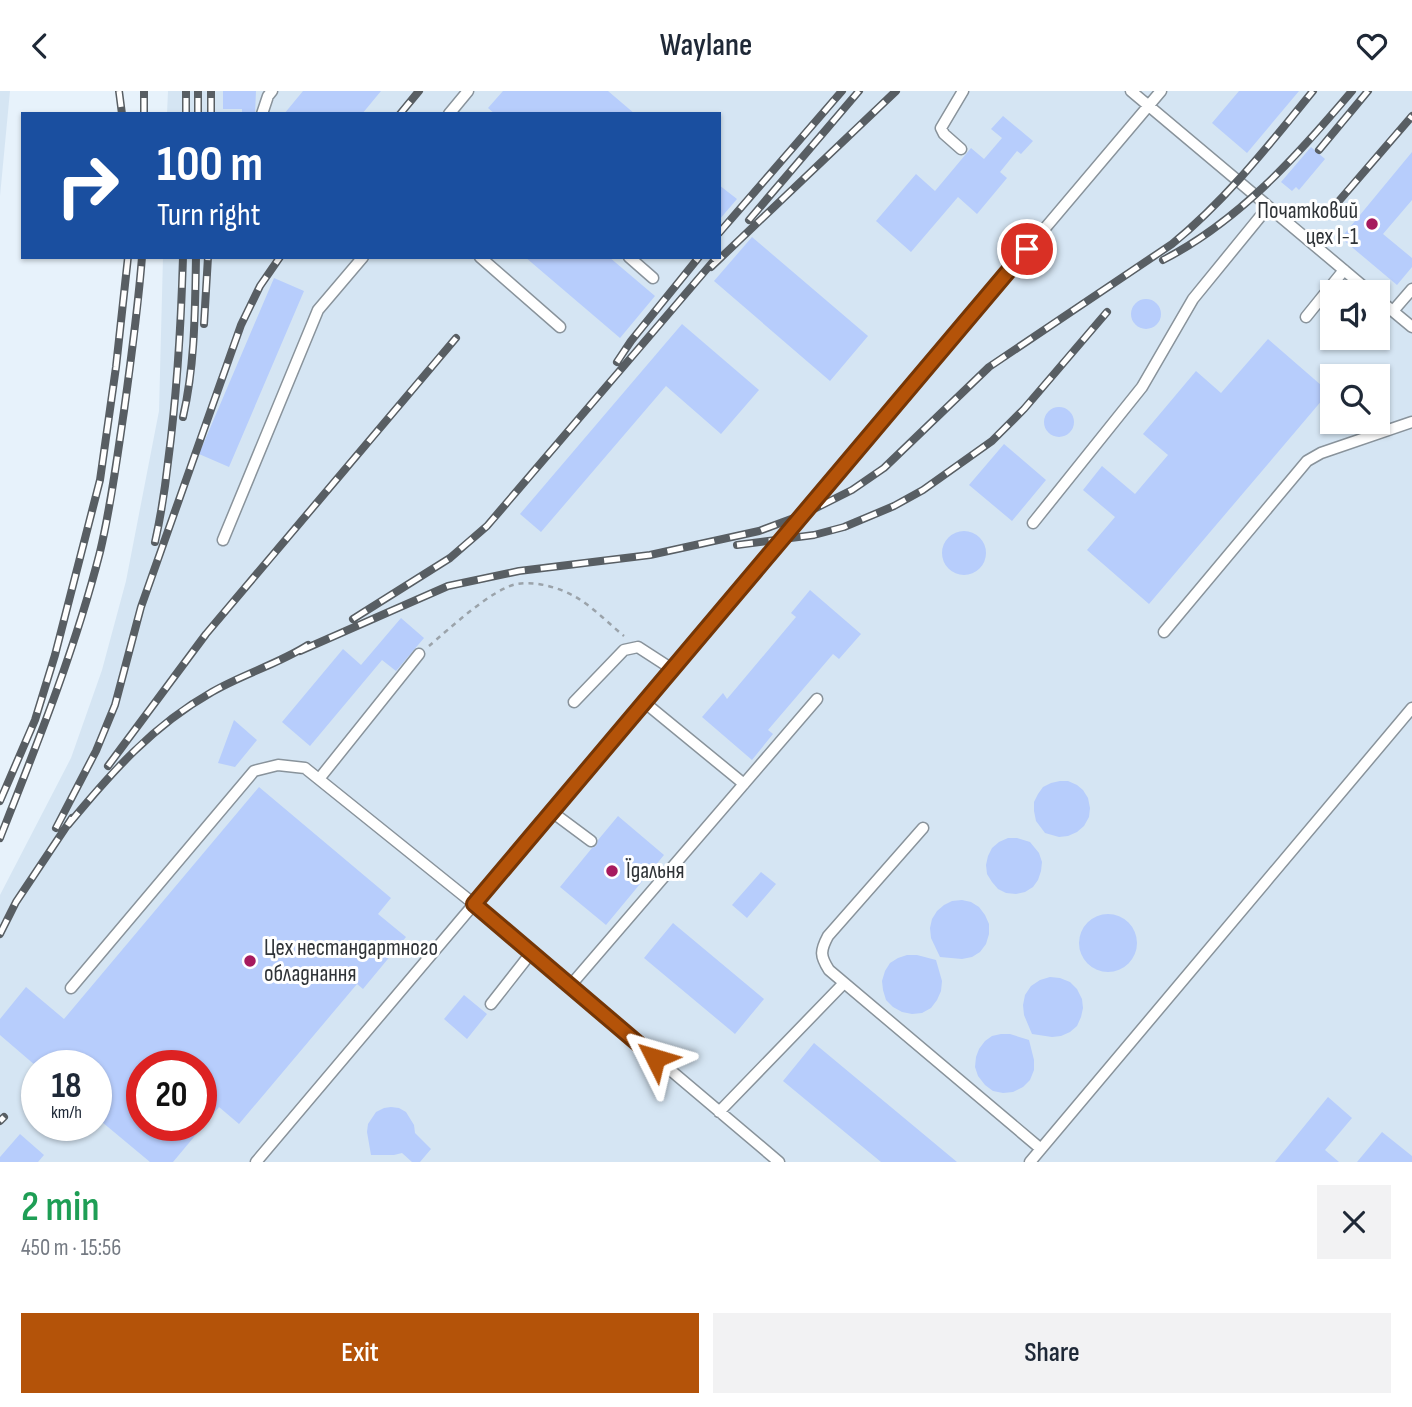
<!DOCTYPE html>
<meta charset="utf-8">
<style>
:root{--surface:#fff;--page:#f2f2f3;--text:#1f2937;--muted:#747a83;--accent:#b45309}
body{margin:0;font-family:"Sofia Sans Condensed",sans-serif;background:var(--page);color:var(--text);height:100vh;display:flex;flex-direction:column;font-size:26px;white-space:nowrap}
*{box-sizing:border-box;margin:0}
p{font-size:23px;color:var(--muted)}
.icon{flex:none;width:38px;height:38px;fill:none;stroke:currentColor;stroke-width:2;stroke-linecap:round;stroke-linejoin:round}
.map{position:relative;height:1071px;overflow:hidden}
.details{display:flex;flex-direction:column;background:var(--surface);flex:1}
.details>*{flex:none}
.banner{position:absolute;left:21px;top:21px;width:700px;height:147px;border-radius:0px;box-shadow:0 2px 5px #0004;background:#1a4fa0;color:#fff;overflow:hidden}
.buttons{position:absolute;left:1320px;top:189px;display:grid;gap:14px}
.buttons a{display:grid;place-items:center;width:70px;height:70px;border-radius:0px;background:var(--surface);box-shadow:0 2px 5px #0004;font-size:35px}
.speed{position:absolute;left:21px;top:959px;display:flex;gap:14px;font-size:35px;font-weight:700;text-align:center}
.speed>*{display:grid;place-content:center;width:91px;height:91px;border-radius:50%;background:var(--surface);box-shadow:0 2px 5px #0004;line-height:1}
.speed small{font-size:18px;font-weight:400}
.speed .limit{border:10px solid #d22;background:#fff;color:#111}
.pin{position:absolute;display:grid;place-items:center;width:60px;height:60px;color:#fff;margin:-30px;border:4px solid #fff;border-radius:50%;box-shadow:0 2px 7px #0007}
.me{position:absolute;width:77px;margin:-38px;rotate:310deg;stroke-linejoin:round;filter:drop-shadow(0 0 5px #0008)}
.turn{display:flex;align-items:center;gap:24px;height:147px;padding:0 21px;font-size:32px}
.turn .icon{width:91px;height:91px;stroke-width:2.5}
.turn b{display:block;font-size:49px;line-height:60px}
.round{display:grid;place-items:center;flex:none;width:74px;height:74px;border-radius:0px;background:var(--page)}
.head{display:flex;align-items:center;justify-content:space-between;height:119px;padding:0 21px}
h1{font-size:42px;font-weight:600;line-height:52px;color:#1e9e55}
.button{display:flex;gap:14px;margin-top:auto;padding:14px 21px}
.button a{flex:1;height:80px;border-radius:0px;background:var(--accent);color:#fff;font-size:28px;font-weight:600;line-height:80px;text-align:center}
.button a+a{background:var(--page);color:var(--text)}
header{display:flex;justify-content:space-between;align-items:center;height:91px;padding:0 21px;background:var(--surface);font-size:32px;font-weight:600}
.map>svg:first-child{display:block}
.built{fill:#d5e5f3;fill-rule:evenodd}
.building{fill:#b7cdfc;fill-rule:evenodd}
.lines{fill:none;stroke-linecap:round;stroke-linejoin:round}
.service-casing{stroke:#89939b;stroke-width:13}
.path{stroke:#9ba3aa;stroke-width:2.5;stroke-dasharray:5 5;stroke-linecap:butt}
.service{stroke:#fff;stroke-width:10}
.rail-casing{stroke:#585e63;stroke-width:8}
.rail{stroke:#fff;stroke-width:5;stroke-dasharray:16;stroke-linecap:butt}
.route-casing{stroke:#753606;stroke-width:18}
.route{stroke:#b45309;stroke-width:12}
.poi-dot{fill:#a61a5e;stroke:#fff;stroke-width:2.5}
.labels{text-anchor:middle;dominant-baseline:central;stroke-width:6;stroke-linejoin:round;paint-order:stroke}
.poi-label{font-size:23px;fill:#2f3337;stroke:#fff;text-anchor:start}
</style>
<header><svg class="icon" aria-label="back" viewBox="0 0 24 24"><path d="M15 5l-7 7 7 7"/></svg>Waylane<svg class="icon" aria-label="heart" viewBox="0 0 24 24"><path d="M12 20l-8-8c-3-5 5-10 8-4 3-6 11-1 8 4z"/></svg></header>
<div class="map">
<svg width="1412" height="1071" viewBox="0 0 1412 1071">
<rect width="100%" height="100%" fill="#e7f2fb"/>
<path class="built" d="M 0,0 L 10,0 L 0,105 Z
M 168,0 L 1412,0 L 1412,1071 L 0,1071 L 0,804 L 71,667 L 102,579 L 126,490 L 159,320 L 163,166 L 719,166 L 719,23 L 167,23 ZM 1332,201 L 1377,201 L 1377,247 L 1332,247 ZM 1332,285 L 1377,285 L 1377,331 L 1332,331 ZM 37,975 L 96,975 L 96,1034 L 37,1034 ZM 142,975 L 201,975 L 201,1034 L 142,1034 Z"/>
<path class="building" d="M 223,0 L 256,0 L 255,23 L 242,23 L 242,18 L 223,18 Z
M 303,0 L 381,0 L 362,23 L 284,23 Z
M 503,0 L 608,0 L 635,23 L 495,23 L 488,17 Z
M 1239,0 L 1299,0 L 1247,62 L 1212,32 Z
M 1003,25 L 1033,50 L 1021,63 L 1017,60 L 1000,81 L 1007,87 L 977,123 L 958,106 L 911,161 L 876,130 L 916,83 L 935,100 L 971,57 L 984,68 L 1002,47 L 991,38 Z
M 1311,56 L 1325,68 L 1299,99 L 1296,96 L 1292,100 L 1281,91 Z
M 1412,61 L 1412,109 L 1383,143 L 1412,167 L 1412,176 L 1397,194 L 1341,147 Z
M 719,94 L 737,108 L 719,129 Z
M 752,146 L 868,245 L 830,290 L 714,190 Z
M 525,166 L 609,166 L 655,205 L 620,247 Z
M 274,187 L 304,200 L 229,376 L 199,363 Z
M1131 223a15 15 0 1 1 30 0a15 15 0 1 1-30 0Z
M 682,233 L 759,299 L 721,343 L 666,295 L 541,441 L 520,423 Z
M 1268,248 L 1329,301 L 1149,513 L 1087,459 L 1115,426 L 1083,399 L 1102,375 L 1135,403 L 1168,364 L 1143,343 L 1196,280 L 1221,302 Z
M1044 331a15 15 0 1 1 30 0a15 15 0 1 1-30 0Z
M 1004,353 L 1046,389 L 1012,430 L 969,394 Z
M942 462a22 22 0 1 1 44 0a22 22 0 1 1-44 0Z
M 810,499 L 861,543 L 839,568 L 833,563 L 768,639 L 773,643 L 752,669 L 702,626 L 723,602 L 727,608 L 796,526 L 791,522 Z
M 401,527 L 424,547 L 396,580 L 382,569 L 310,655 L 282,631 L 343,558 L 361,574 Z
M 234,629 L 257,649 L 235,676 L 218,672 Z
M 1060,690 L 1068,690 L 1077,694 L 1083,699 L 1088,707 L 1090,717 L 1089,726 L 1084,735 L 1077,741 L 1068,745 L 1059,746 L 1045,742 L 1036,730 L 1034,720 L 1034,711 L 1038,703 L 1043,696 L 1051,692 Z
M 259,696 L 391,807 L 378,823 L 406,846 L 363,898 L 357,893 L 239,1033 L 219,1016 L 173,1071 L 150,1071 L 96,1026 L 96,975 L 36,975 L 0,944 L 0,928 L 26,896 L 64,928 ZM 142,975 L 201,975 L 201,1034 L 142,1034 Z
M 618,725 L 664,764 L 606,834 L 560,796 L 592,757 L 596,755 L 598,749 Z
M 1008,747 L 1017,747 L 1030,751 L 1039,762 L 1042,771 L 1041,780 L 1038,789 L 1033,796 L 1025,801 L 1016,803 L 1006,802 L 998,798 L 992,791 L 987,783 L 986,774 L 988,765 L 992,757 L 999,751 Z
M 761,781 L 776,793 L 747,827 L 732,814 Z
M 962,809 L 971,811 L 979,816 L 985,824 L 989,833 L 989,843 L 986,853 L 980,861 L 972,866 L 962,868 L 940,866 L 931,847 L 930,837 L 932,828 L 937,820 L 944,814 L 952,810 Z
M1079 852a29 29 0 1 1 58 0a29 29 0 1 1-58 0Z
M 673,832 L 764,908 L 735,943 L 644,867 Z
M 907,864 L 917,864 L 936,869 L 942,890 L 941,900 L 937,909 L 931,917 L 922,922 L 912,923 L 902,921 L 893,916 L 886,909 L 883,899 L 882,890 L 885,880 L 890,872 L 898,867 Z
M 1050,886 L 1060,887 L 1070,891 L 1077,898 L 1082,908 L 1083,917 L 1081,926 L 1077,935 L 1070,941 L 1061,945 L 1052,946 L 1032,943 L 1024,924 L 1023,914 L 1025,904 L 1031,895 L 1040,889 Z
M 464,904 L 487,923 L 467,948 L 444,928 Z
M 1001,943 L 1010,943 L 1029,949 L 1034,969 L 1034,979 L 1030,989 L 1023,996 L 1013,1001 L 1003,1002 L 993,1000 L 985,994 L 978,985 L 975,976 L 976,966 L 979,958 L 985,950 L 992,945 Z
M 814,952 L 957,1071 L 881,1071 L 783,990 Z
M 1328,1006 L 1352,1027 L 1325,1059 L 1339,1071 L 1275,1071 Z
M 391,1016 L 399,1017 L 406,1021 L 414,1034 L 415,1042 L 431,1058 L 420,1071 L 412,1071 L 402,1062 L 394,1064 L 371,1064 L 367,1041 L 368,1033 L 376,1021 L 384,1017 Z
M 1382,1041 L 1412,1065 L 1412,1071 L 1357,1071 Z
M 20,1043 L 44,1064 L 38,1071 L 0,1071 L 0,1066 Z"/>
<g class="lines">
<g class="service-casing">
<path id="service" d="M 1131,0 L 1370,201
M 262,23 L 268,5 L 272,0
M 449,23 L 468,0
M 961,58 L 944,43 L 941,37 L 963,0
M 480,166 L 560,236
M 629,166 L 653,187
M 1377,207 L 1412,236
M 1393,220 L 1412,198
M 1306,226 L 1344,179
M 1033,432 L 1142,296 L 1193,208 L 1268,116
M 223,449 L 318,219 L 363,166
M 1164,541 L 1307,370 L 1321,362 L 1412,331
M 574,611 L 624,559 L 638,556 L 672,578
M 644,611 L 744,693
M 319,688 L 419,563
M 552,721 L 591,750
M 923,737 L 828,845 C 820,860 820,865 829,879 L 1041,1058
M 570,895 L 817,608
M 71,897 L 254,680 L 278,674 L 305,677 L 474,813 L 779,1071
M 491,913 L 531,862
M 719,1021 L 844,892
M 256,1071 L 1161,0
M 1030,1071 L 1412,617"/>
</g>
<path class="path" d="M 429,555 C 449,538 493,497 517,493 C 536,490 557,496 574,505 C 592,515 608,532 624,545"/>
<use href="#service" class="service"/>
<g class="rail-casing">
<path id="rail" d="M 119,0 L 122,23
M 144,23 L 144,0
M 186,23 L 186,0
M 198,23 L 198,0
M 211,23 L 211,0
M 400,23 L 419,0
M 1319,59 L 1368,0
M 1326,125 L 1412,25
M 749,129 L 859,0
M 719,142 L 842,0
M 1163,169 C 1239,130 1297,65 1352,0
M 711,176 L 896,0
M 204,233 L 208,166
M 617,271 L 631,250 L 699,166
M 183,326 C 195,274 195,220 196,166
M 155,451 C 161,424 165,398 168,371 C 177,303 181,235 183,166
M 737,454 L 814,444 L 844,436 L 894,415 L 923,399 L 992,350 L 1024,318 L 1107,221
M 353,528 L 450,467 L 487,435 L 717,166
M 300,560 L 448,495 L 519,480 L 650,464 L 759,440 L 802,424 L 852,399 L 884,377 L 989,276 L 1172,153 C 1226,109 1269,54 1313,0
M 108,675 L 206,543 L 456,247
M 0,710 L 35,629 L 55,564 L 100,389 L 116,276 L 128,166
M 68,734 C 111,682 152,635 212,601 C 243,583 278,573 308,554
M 56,737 L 96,660 L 115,614 L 141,516 L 241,234 L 260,195 L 280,166
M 0,747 C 37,653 75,559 100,461 C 111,415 117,367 124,320 C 131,269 138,217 142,166
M 0,843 L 16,811 L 72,727
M 0,1030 L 4,1026"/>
</g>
<use href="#rail" class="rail"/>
</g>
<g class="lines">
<g class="route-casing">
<path id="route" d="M 655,967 L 474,813 L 1027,158"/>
</g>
<use href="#route" class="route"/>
</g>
<g class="poi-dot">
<circle cx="1372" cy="133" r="7"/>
<circle cx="612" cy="780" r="7"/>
<circle cx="250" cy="870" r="7"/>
</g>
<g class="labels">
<g class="poi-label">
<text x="1358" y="120" text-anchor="end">Початковий<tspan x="1358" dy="26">цех І-1</tspan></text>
<text x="626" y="780">Їдальня</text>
<text x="264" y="857">Цех нестандартного<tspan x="264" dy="26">обладнання</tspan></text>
</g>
</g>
</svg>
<div class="buttons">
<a><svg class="icon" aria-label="sound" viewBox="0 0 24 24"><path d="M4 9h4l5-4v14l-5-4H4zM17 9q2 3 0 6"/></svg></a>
<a><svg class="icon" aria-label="search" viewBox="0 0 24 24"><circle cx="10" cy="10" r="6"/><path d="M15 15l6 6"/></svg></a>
</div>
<div class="speed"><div>18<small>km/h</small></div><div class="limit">20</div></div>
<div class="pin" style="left:1027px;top:158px;background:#d93025"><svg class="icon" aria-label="arrive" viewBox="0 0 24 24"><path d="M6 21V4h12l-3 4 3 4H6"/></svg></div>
<svg class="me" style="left:655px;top:967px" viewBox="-20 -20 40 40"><path d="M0-17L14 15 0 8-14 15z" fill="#b45309" stroke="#fff" stroke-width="4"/></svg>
<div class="banner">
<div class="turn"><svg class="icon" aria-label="right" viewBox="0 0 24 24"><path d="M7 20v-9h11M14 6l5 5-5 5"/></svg><div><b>100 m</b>Turn right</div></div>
</div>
</div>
<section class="details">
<div class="head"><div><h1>2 min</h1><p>450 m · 15:56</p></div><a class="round"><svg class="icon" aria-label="close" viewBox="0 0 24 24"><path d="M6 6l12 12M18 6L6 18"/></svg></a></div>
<div class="button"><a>Exit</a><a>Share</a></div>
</section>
